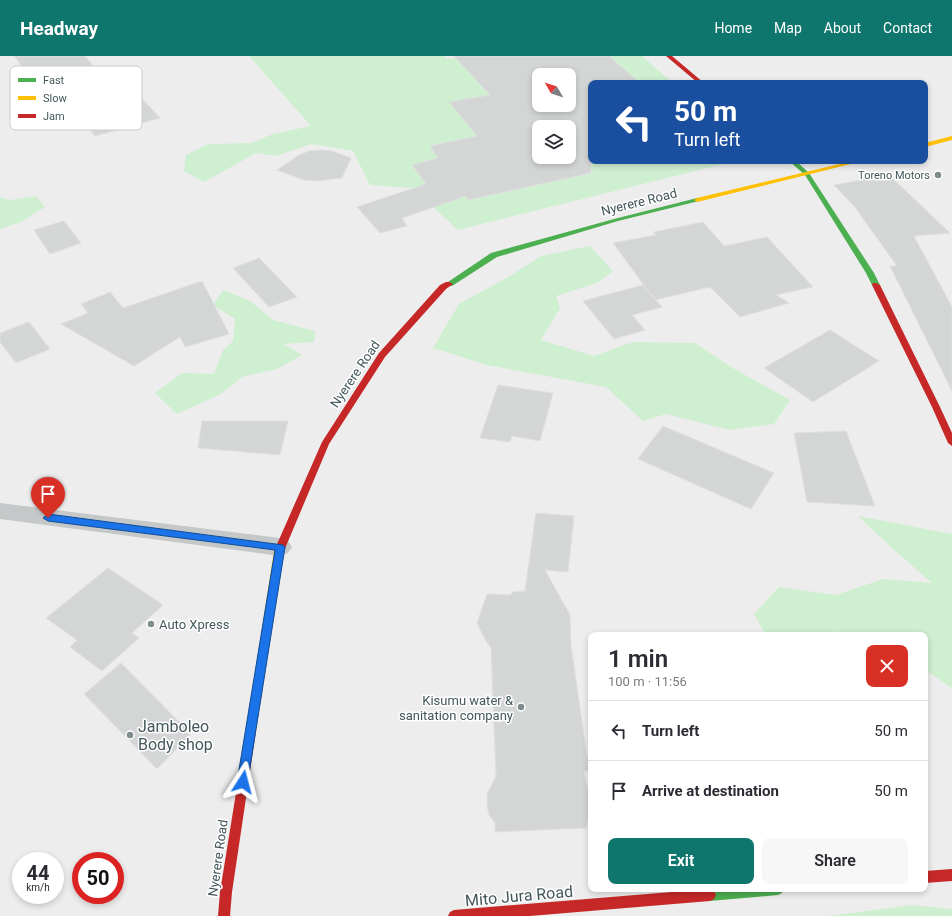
<!DOCTYPE html>
<meta charset="utf-8">
<style>
:root{--surface:#fff;--page:#f7f7f7;--text:#2b2b33;--muted:#7c7c81;--line:#e1e1e2;--accent:#0f766e}
body{margin:0;font-family:Roboto,sans-serif;background:var(--page);color:var(--text);height:100vh;display:flex;flex-direction:column;font-size:15px;white-space:nowrap}
*{box-sizing:border-box;margin:0}
p{font-size:13px;color:var(--muted)}
.icon{flex:none;width:22px;height:22px;fill:none;stroke:currentColor;stroke-width:2;stroke-linecap:round;stroke-linejoin:round}
.map{position:relative;flex:1;overflow:hidden}
.details{position:absolute;left:588px;top:576px;width:340px;height:260px;display:flex;flex-direction:column;background:var(--surface);border-radius:8px;box-shadow:0 2px 6px #0003}
.details>*{flex:none}
.banner{position:absolute;left:588px;top:24px;width:340px;height:84px;border-radius:8px;box-shadow:0 2px 6px #0003;background:#1a4fa0;color:#fff;overflow:hidden}
.needle{width:26px;rotate:309deg}
.tools{position:absolute;left:532px;top:12px;display:grid;gap:8px}
.tools a{display:grid;place-items:center;width:44px;height:44px;border-radius:8px;background:var(--surface);box-shadow:0 2px 6px #0003;font-size:20px}
.speed{position:absolute;left:12px;top:796px;display:flex;gap:8px;font-size:20px;font-weight:700;text-align:center}
.speed>*{display:grid;place-content:center;width:52px;height:52px;border-radius:50%;background:var(--surface);box-shadow:0 2px 6px #0003;line-height:1}
.speed small{font-size:10px;font-weight:400}
.speed .limit{border:6px solid #d22;background:#fff;color:#111}
.pin{position:absolute;display:grid;place-items:center;width:34px;height:34px;color:#fff;margin:-41px -17px;border-radius:50% 50% 50% 0;rotate:-45deg;box-shadow:0 0 4px #0007}
.pin .icon{rotate:45deg}
.me{position:absolute;width:44px;margin:-22px;rotate:9deg;stroke-linejoin:round;filter:drop-shadow(0 0 3px #0008)}
.turn{display:flex;align-items:center;gap:14px;height:84px;padding:0 20px;font-size:18px}
.turn .icon{width:52px;height:52px;stroke-width:2.5}
.turn b{display:block;font-size:28px;line-height:34px}
.round{display:grid;place-items:center;flex:none;width:42px;height:42px;border-radius:8px;background:var(--page)}
.summary{display:flex;align-items:center;justify-content:space-between;height:68px;padding:0 20px}
h1{font-size:24px;font-weight:600;line-height:30px}
.primary-button{display:flex;gap:8px;margin-top:auto;padding:8px 20px}
.primary-button a{flex:1;height:46px;border-radius:8px;background:var(--accent);color:#fff;font-size:16px;font-weight:600;line-height:46px;text-align:center}
.primary-button a+a{background:var(--page);color:var(--text)}
ul{padding:0;list-style:none}
li{display:flex;align-items:center;gap:12px;height:60px;padding:0 20px;border-top:1px solid var(--line)}
li div{flex:1}
li b{display:block;font-size:15px}
li em{font-style:normal}
header{display:flex;align-items:center;gap:24px;box-sizing:border-box;height:56px;padding:0 20px;background:var(--accent);color:#fff}
header strong{font-size:19px}
nav{display:flex;gap:22px;margin-inline-start:auto;font-size:14px}
.map>svg:first-child{display:block}
.green{fill:#cfefd1;fill-rule:evenodd}
.building{fill:#d4d6d6;stroke:#dfdfe0;fill-rule:evenodd}
.lines{fill:none;stroke-linecap:round;stroke-linejoin:round}
.street{fill:#c4c8c9;fill-rule:evenodd}
.fast{fill:#4caf50;fill-rule:evenodd}
.slow{fill:#ffc107;fill-rule:evenodd}
.jam{fill:#c62828;fill-rule:evenodd}
.route{fill:#1a73e8;stroke:#114b97}
.poi-dot{fill:#7f8c8d;stroke:#fff;stroke-width:1.5}
.labels{text-anchor:middle;dominant-baseline:central;stroke-width:3;stroke-linejoin:round;paint-order:stroke}
.far-poi-label{font-size:11px;fill:#43575a;stroke:#fff;text-anchor:end}
.street-label{font-size:13px;fill:#43575a;stroke:#fff}
.poi-label{font-size:13px;fill:#43575a;stroke:#fff;text-anchor:start}
.near-poi-label{font-size:16px;fill:#43575a;stroke:#fff;text-anchor:start}
.near-street-label{font-size:16px;fill:#43575a;stroke:#fff}
.key{fill:#fff;stroke:#c7cdce;stroke-width:1}
.key-label{font-size:11px;fill:#43575a}
</style>
<header>
<strong>Headway</strong>
<nav><a>Home</a><a>Map</a><a>About</a><a>Contact</a></nav>
</header>
<div class="map">
<svg width="952" height="860" viewBox="0 0 952 860">
<rect width="100%" height="100%" fill="#eeeded"/>
<path class="green" d="M 249,0 L 444,0 L 447,3 L 467,0 L 642,0 L 673,27 L 591,27 L 591,105 L 735,105 L 458,174 L 412,132 L 370,129 L 353,95 L 311,88 L 276,100 L 256,97 L 204,126 L 184,115 L 186,99 L 208,88 L 251,87 L 273,78 L 311,70 ZM 539,19 L 569,19 L 569,49 L 539,49 ZM 539,71 L 569,71 L 569,101 L 539,101 Z
M 36,140 L 45,151 L 21,166 L 0,173 L 0,141 L 10,144 Z
M 590,190 L 613,215 L 597,227 L 556,240 L 560,252 L 541,284 L 594,300 L 633,286 L 695,287 L 731,311 L 790,344 L 774,368 L 730,374 L 666,358 L 643,365 L 606,331 L 487,309 L 433,292 L 459,248 L 510,220 L 541,200 Z
M 223,234 L 250,245 L 273,264 L 315,275 L 314,286 L 284,288 L 302,299 L 277,313 L 242,321 L 221,338 L 177,358 L 155,337 L 182,317 L 214,318 L 223,294 L 233,285 L 235,263 L 213,249 Z
M 858,460 L 952,478 L 952,632 L 925,614 L 925,579 L 849,579 L 838,575 L 836,579 L 766,579 L 754,558 L 779,531 L 836,539 L 883,523 L 932,527 L 892,492 Z
M 912,849 L 952,853 L 952,860 L 828,860 Z"/>
<path class="building" d="M 14,0 L 85,0 L 122,44 L 139,39 L 160,62 L 95,80 L 54,30 L 41,34 Z
M 454,0 L 609,0 L 640,27 L 591,27 L 591,117 L 468,144 L 466,140 L 402,162 L 407,170 L 380,177 L 357,151 L 426,128 L 412,109 L 438,102 L 430,90 L 477,80 L 449,46 L 490,39 ZM 539,19 L 569,19 L 569,49 L 539,49 ZM 539,71 L 569,71 L 569,101 L 539,101 Z
M 321,94 L 332,95 L 351,102 L 342,122 L 316,125 L 304,124 L 277,114 L 299,99 L 309,95 Z
M 889,119 L 950,177 L 914,180 L 952,251 L 952,335 L 890,210 L 897,210 L 854,150 L 834,129 Z
M 64,165 L 81,187 L 50,198 L 34,174 Z
M 703,166 L 724,190 L 767,181 L 813,231 L 776,239 L 789,247 L 740,261 L 710,231 L 655,244 L 613,187 L 656,179 L 654,176 Z
M 259,202 L 297,241 L 269,251 L 233,212 Z
M 202,225 L 229,278 L 185,291 L 180,281 L 134,310 L 61,268 L 88,257 L 81,248 L 110,236 L 123,252 Z
M 643,229 L 662,251 L 632,259 L 645,274 L 614,283 L 583,245 Z
M 29,266 L 50,293 L 16,307 L 0,286 L 0,277 Z
M 830,274 L 879,305 L 813,346 L 764,312 Z
M 498,329 L 553,337 L 540,385 L 512,380 L 510,386 L 480,382 Z
M 202,365 L 288,365 L 280,399 L 198,392 Z
M 663,370 L 774,417 L 751,453 L 638,403 Z
M 846,375 L 875,450 L 807,446 L 794,377 Z
M 536,457 L 574,460 L 568,516 L 545,514 L 570,559 L 571,589 L 589,714 L 584,716 L 589,738 L 591,752 L 586,772 L 495,776 L 495,767 L 489,759 L 487,749 L 487,738 L 496,720 L 491,592 L 486,585 L 477,567 L 487,538 L 510,539 L 513,536 L 525,535 Z
M 108,512 L 163,549 L 132,577 L 139,582 L 102,615 L 70,591 L 77,584 L 46,562 Z
M 121,607 L 191,678 L 157,713 L 84,638 Z"/>
<g class="lines">
<path class="street" d="M 0,447 L 280,482 L 288,485 L 292,491 L 288,497 L 280,500 L 0,463 Z"/>
<path class="fast" d="M 789,105 L 796,105 L 809,117 L 874,217 L 880,229 L 879,231 L 876,231 L 872,229 L 866,217 L 805,119 Z
M 697,142 L 699,143 L 699,145 L 618,165 L 497,201 L 452,230 L 449,230 L 445,228 L 491,197 L 614,163 Z
M 710,833 L 784,833 L 782,837 L 778,839 L 710,845 L 706,843 L 704,839 L 706,835 Z"/>
<path class="slow" d="M 952,80 L 952,84 L 925,91 L 925,87 Z
M 852,105 L 863,105 L 697,146 L 694,144 L 697,142 Z
M 279,491 L 282,492 L 284,495 L 256,675 L 255,678 L 251,680 L 247,678 L 246,675 L 274,495 L 276,492 Z"/>
<path class="jam" d="M 666,0 L 672,0 L 704,27 L 698,27 Z
M 446,226 L 449,226 L 453,228 L 446,233 L 385,301 L 329,388 L 284,495 L 282,498 L 276,498 L 274,495 L 322,386 L 379,297 L 440,229 Z
M 873,227 L 876,227 L 880,229 L 940,351 L 952,377 L 952,390 L 948,387 L 932,351 L 872,229 Z
M 251,670 L 255,672 L 256,675 L 232,836 L 230,860 L 218,860 L 220,836 L 246,675 L 247,672 Z
M 952,813 L 952,825 L 925,827 L 925,815 Z
M 708,833 L 714,835 L 716,839 L 714,843 L 710,845 L 530,860 L 448,860 L 450,856 L 454,854 Z"/>
</g>
<path class="route" d="M 48,458 L 283,489 L 285,491 L 247,730 L 243,731 L 239,730 L 237,726 L 275,494 L 48,465 L 43,462 Z"/>
<g class="poi-dot">
<circle cx="938" cy="119" r="4"/>
<circle cx="151" cy="568" r="4"/>
<circle cx="521" cy="651" r="4"/>
<circle cx="130" cy="679" r="4"/>
</g>
<g class="labels">
<g class="far-poi-label">
<text x="930" y="119">Toreno Motors</text>
</g>
<g class="street-label">
<text transform="translate(639 146) rotate(-14)">Nyerere Road</text>
<text transform="translate(355 318) rotate(-56)">Nyerere Road</text>
<text transform="translate(218 802) rotate(-82)">Nyerere Road</text>
</g>
<g class="poi-label">
<text x="159" y="568">Auto Xpress</text>
<text x="513" y="644" text-anchor="end">Kisumu water &amp;<tspan x="513" dy="15">sanitation company</tspan></text>
</g>
<g class="near-poi-label">
<text x="138" y="670">Jamboleo<tspan x="138" dy="18">Body shop</tspan></text>
</g>
<g class="near-street-label">
<text transform="translate(519 840) rotate(-5)">Mito Jura Road</text>
</g>
</g>
<rect x="10" y="10" width="132" height="64" rx="6" class="key"/>
<rect x="18" y="22" width="18" height="4" fill="#4caf50"/>
<rect x="18" y="40" width="18" height="4" fill="#ffc107"/>
<rect x="18" y="58" width="18" height="4" fill="#c62828"/>
<g class="key-label">
<text x="43" y="28">Fast</text>
<text x="43" y="46">Slow</text>
<text x="43" y="64">Jam</text>
</g>
</svg>
<div class="tools">
<a><svg class="needle" viewBox="-14 -14 28 28"><path d="M0-13l5 13h-10z" fill="#e53935"/><path d="M0 13l5-13h-10z" fill="#7c7c81"/></svg></a>
<a><svg class="icon" aria-label="layers" viewBox="0 0 24 24"><path d="M12 4l9 5-9 5-9-5zM3 14l9 5 9-5"/></svg></a>
</div>
<div class="speed"><div>44<small>km/h</small></div><div class="limit">50</div></div>
<div class="pin" style="left:48px;top:462px;background:#d93025"><svg class="icon" aria-label="arrive" viewBox="0 0 24 24"><path d="M6 21V4h12l-3 4 3 4H6"/></svg></div>
<svg class="me" style="left:243px;top:726px" viewBox="-20 -20 40 40"><path d="M0-17L14 15 0 8-14 15z" fill="#1a73e8" stroke="#fff" stroke-width="4"/></svg>
<div class="banner">
<div class="turn"><svg class="icon" aria-label="left" viewBox="0 0 24 24"><path d="M17 20v-9H6M10 6l-5 5 5 5"/></svg><div><b>50 m</b>Turn left</div></div>
</div>
<section class="details">
<div class="summary"><div><h1>1 min</h1><p>100 m · 11:56</p></div><a class="round" style="background:#d93025;color:#fff"><svg class="icon" aria-label="close" viewBox="0 0 24 24"><path d="M6 6l12 12M18 6L6 18"/></svg></a></div>
<ul>
<li><svg class="icon" aria-label="left" viewBox="0 0 24 24"><path d="M17 20v-9H6M10 6l-5 5 5 5"/></svg><div><b>Turn left</b></div><em>50 m</em></li>
<li><svg class="icon" aria-label="arrive" viewBox="0 0 24 24"><path d="M6 21V4h12l-3 4 3 4H6"/></svg><div><b>Arrive at destination</b></div><em>50 m</em></li>
</ul>
<div class="primary-button"><a>Exit</a><a>Share</a></div>
</section>
</div>
